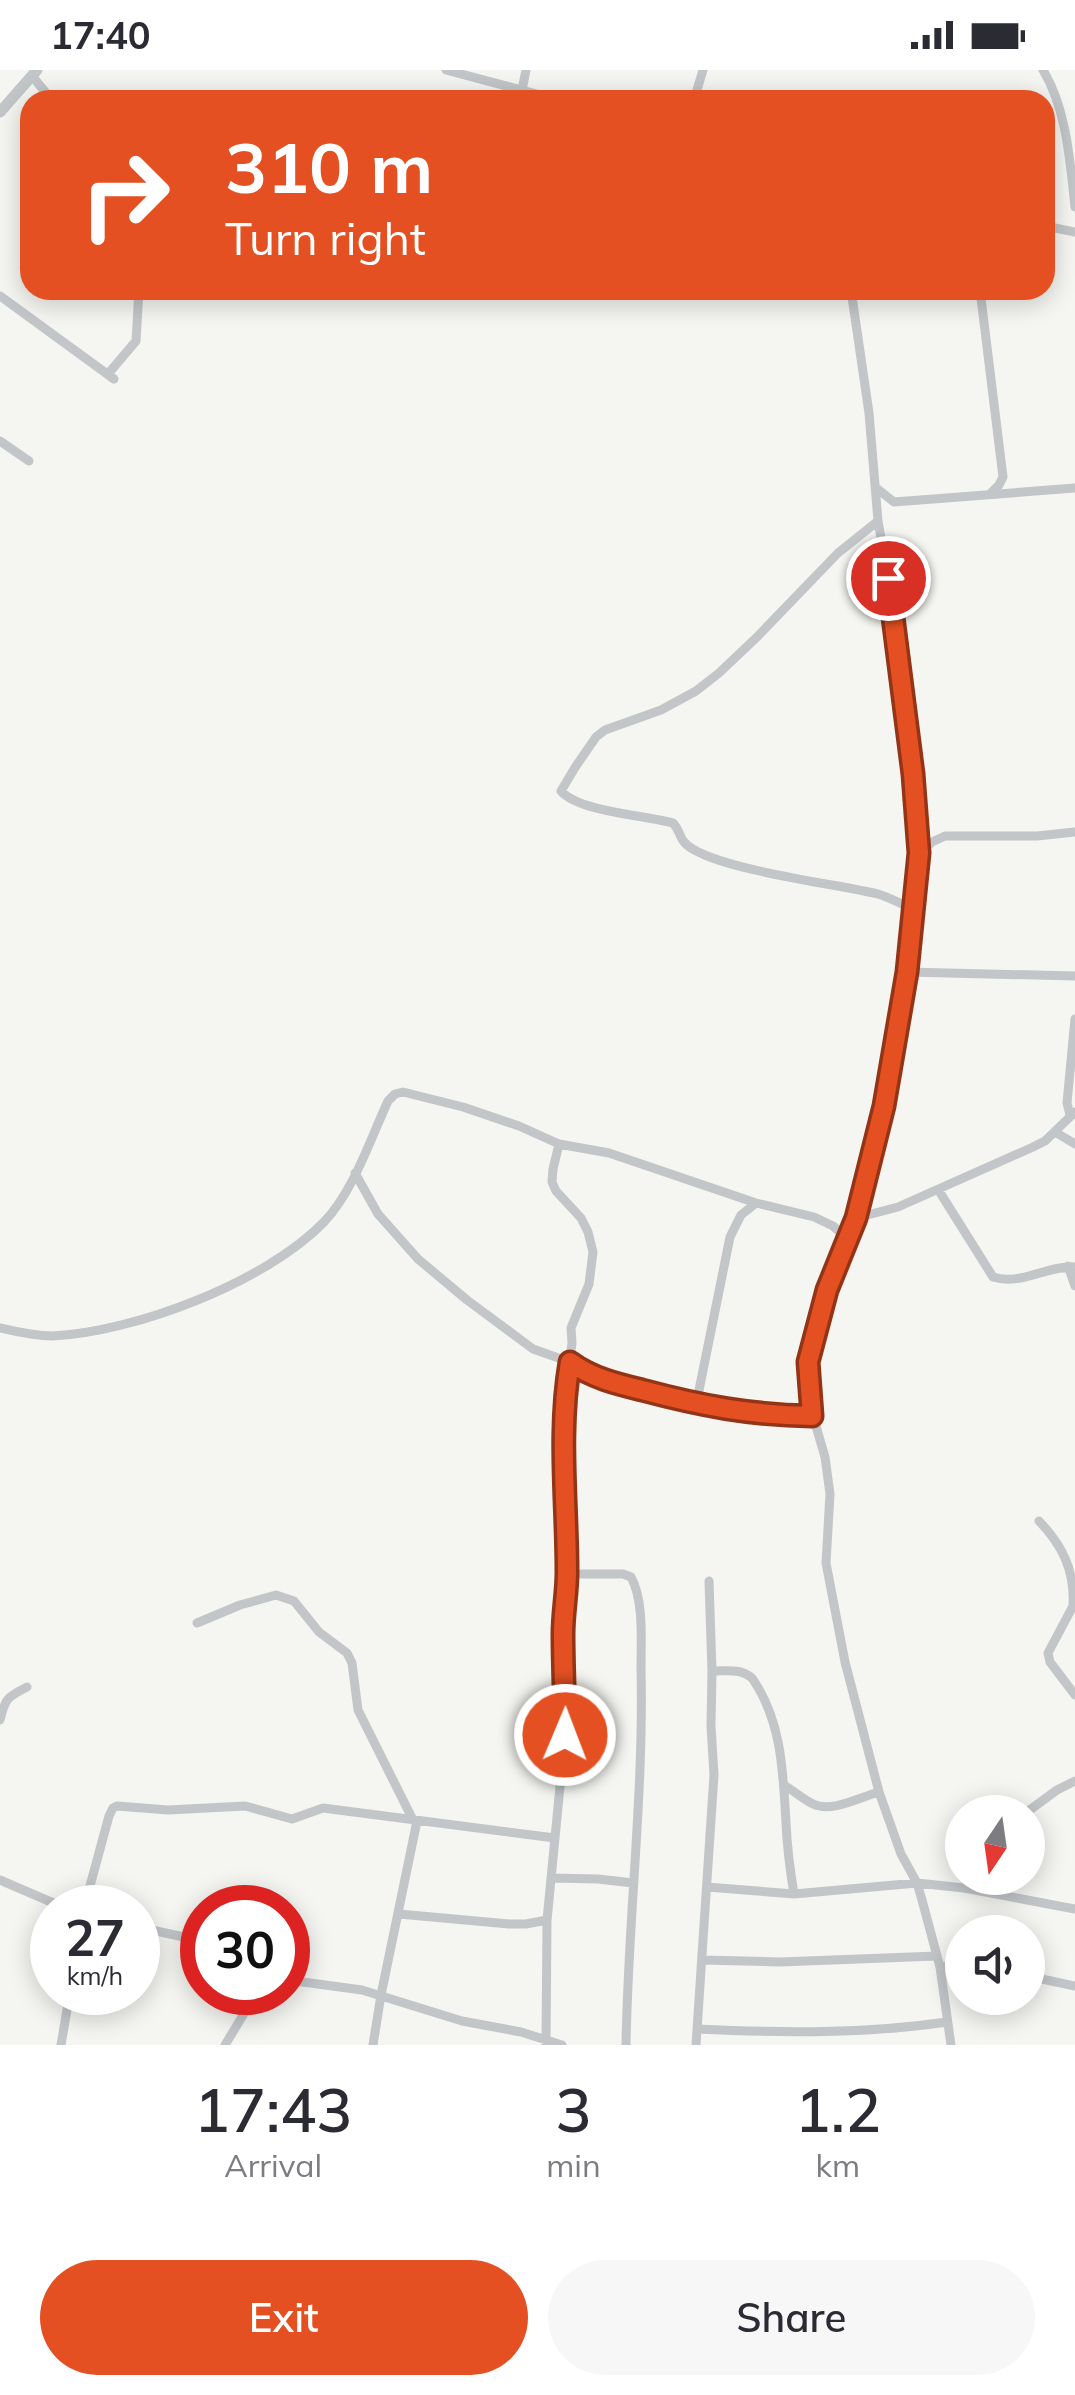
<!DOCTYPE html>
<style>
:root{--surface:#fff;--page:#f7f7f7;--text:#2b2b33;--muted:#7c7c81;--accent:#e45022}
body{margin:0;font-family:Mulish,sans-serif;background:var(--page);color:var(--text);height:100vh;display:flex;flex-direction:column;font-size:38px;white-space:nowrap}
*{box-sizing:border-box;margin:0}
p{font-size:32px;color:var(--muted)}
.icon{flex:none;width:55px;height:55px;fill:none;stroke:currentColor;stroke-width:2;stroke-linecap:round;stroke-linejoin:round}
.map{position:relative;height:1975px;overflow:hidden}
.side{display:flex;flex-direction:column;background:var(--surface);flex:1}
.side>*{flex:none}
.banner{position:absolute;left:20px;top:20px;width:1035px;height:210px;border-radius:30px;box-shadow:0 5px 25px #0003;background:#e45022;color:#fff;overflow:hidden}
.needle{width:65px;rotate:193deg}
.buttons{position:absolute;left:945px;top:1725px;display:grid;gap:20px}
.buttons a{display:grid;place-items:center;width:100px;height:100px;border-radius:50%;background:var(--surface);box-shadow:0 5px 25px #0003;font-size:50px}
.speed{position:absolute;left:30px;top:1815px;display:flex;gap:20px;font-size:50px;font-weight:700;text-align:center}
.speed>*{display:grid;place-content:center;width:130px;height:130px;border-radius:50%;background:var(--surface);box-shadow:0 5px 25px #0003;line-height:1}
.speed small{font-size:25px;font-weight:400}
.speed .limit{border:15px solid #d22;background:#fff;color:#111}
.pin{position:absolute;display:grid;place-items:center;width:85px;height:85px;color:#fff;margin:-42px;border:5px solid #fff;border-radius:50%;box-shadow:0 2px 10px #0007}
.me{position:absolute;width:110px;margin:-55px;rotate:1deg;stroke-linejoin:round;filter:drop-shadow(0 0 8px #0008)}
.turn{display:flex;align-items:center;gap:35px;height:210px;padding:0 40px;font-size:45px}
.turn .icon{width:130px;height:130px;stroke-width:2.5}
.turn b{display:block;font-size:70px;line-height:85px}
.eta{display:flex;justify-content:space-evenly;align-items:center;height:170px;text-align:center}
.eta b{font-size:60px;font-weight:600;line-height:70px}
.primary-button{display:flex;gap:20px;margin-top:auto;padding:20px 40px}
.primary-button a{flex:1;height:115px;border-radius:60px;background:var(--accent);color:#fff;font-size:40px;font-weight:600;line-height:115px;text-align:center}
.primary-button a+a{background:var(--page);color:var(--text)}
.status{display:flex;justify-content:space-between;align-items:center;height:70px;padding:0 50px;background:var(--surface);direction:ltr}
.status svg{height:28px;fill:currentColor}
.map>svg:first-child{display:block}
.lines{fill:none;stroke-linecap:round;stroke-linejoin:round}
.minor{stroke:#c2c6c9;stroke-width:9}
.tertiary{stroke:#c2c6c9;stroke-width:11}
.route-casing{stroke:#943416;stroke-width:25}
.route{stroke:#e45022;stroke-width:18}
</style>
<div class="status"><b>17:40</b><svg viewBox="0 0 49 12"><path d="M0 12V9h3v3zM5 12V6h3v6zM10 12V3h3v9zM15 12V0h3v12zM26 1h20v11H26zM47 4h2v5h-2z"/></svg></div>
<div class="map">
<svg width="1075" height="1975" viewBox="0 0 1075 1975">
<rect width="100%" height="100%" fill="#f5f5f1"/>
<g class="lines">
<path class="minor" d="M 446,0 L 559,30
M 1043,0 C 1067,40 1070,92 1075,137
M 32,6 L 52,30
M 520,30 L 526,0
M 694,30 L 703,0
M 1045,156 L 1075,162
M 851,220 L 869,343 L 878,451 L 888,508 L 913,704 L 919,783 L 907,902 L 884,1036 L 856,1148 L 827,1220 L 808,1292 L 813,1346 L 825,1387 L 830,1424 L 826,1493 L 845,1592 L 879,1722 L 901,1784 L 917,1813 L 922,1830 L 940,1897 L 951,1975
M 980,220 L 1003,407 L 999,415 L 990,424
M 0,226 L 114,309
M 108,304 L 136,271 L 139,220
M 0,371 L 29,391
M 875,417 L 894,432 L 1075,418
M 878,451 L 838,483 L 757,567 L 719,603 L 696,621 L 661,640 L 605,660 L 596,667 L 576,696 L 561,721 C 579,742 645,745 673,753 C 679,759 679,766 684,772 C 707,799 839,814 878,824 C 891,828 902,834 914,840
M 919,783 L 932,772 L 945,766 L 1037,766 L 1075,762
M 907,902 L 1075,906
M 1070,1045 L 1067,1033 L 1075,949
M 1055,1062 L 1075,1074
M 355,1103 L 378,1144 L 418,1189 L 467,1230 L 533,1279 L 570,1292 L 594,1306 L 696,1335 L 761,1345 L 813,1346
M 939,1121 L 993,1207 C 1021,1216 1047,1195 1075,1197
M 856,1148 L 898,1137 L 1033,1077 L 1045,1071 L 1075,1042
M 1068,1196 L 1075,1216
M 0,1258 C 17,1262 35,1266 53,1266 C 135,1262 266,1212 324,1152 C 353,1122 370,1070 388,1031 L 395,1024 L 403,1022 L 463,1037 L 519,1056 L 559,1074 L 609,1083 L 756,1133 L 814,1147 L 833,1156 L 849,1170
M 696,1335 L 730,1167 L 741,1145 L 756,1133
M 1039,1451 C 1062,1475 1075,1500 1073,1536 L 1048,1583 L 1050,1592 L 1075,1625
M 567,1504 L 623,1504 L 631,1507 C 644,1530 641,1571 641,1598 C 644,1724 628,1849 626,1975
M 197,1553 L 240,1535 L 276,1525 L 294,1531 L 319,1562 L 347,1583 L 352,1593 L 358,1640 L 413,1750
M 712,1601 C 727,1601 740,1598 752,1608 C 782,1651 783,1702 786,1753 C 787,1776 790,1800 794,1824
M 0,1650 C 5,1629 7,1627 27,1617
M 784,1715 C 794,1721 803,1729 813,1734 C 832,1743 860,1727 879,1722
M 1027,1742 L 1057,1720 L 1075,1711
M 551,1808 L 598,1809 L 633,1813
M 0,1810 L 65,1838
M 707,1817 L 794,1824 L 917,1813 L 964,1818 L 1075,1839
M 84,1838 L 109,1746 L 113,1738 L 117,1736 L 168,1740 L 245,1736 L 292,1749 L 323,1738 L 555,1768
M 399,1844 L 509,1854 L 526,1854 L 547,1850
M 138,1857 L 202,1871
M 702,1890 L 780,1892 L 937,1886
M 940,1897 L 962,1894
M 1028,1906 L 1075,1916
M 288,1910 L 362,1920 L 462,1951 L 521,1962 L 562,1975
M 697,1959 C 781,1963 865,1964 947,1952
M 61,1975 L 70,1922
M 225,1975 L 257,1922
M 373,1975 L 381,1925 L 417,1751
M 546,1975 L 547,1850 L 565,1665 L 566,1608 L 563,1562 L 567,1504 L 563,1385 L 565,1327 L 572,1273 L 571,1258 L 589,1214 L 593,1182 L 588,1162 L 581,1148 L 556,1121 L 552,1112 L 553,1099 L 559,1074
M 696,1975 L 714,1705 L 711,1656 L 712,1601 L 709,1511"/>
<path class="tertiary" d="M 0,42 L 37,0"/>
</g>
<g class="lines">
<g class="route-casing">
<path id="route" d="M 565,1665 C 565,1631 563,1598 563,1564 C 563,1543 567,1523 567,1502 C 567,1432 558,1362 570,1292 C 592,1308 617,1314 642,1320 C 702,1336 750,1345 812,1346 L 808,1292 L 827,1220 L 856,1148 L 884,1036 L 907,902 L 919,783 L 913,704 L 888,508"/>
</g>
<use href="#route" class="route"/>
</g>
</svg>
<div class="buttons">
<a><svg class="needle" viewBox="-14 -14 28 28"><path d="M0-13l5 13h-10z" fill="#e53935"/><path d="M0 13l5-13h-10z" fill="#7c7c81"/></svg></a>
<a><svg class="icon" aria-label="sound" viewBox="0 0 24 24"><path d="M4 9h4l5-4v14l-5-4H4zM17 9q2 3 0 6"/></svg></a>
</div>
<div class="speed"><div>27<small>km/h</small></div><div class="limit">30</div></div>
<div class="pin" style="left:888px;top:508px;background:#d93025"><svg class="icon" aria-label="arrive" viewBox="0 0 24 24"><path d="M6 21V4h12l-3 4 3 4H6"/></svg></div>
<svg class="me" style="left:565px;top:1665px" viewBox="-20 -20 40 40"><circle r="17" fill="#e45022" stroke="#fff" stroke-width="3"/><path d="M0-11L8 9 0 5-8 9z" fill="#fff"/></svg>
<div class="banner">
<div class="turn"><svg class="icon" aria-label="right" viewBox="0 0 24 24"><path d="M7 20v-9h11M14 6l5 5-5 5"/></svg><div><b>310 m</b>Turn right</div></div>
</div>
</div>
<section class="side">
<div class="eta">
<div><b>17:43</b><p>Arrival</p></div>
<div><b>3</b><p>min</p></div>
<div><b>1.2</b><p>km</p></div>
</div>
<div class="primary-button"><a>Exit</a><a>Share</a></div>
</section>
